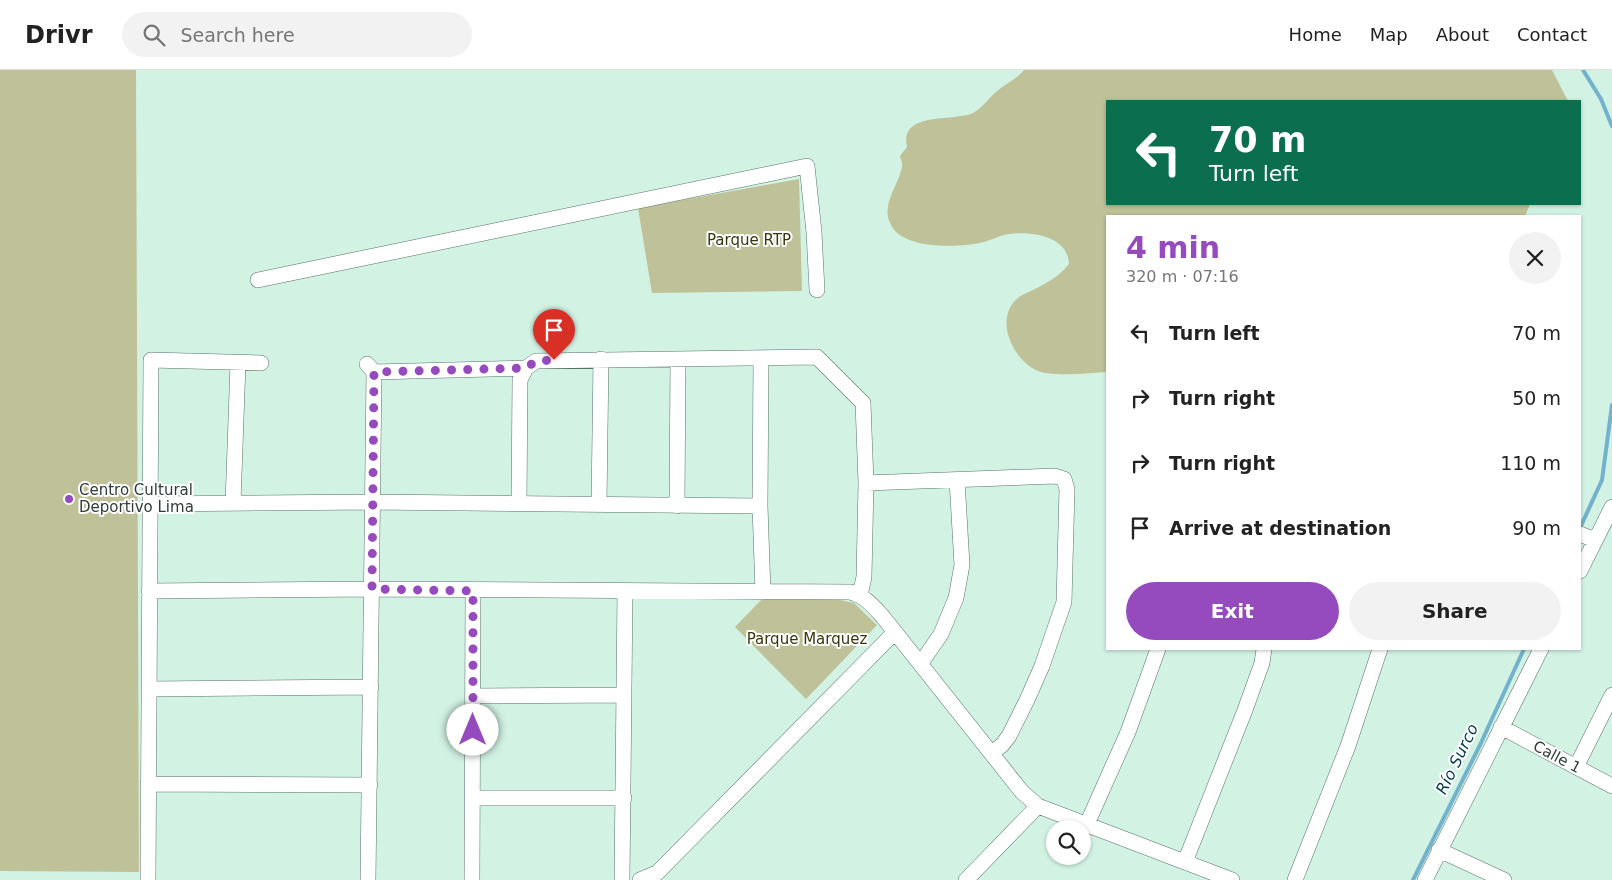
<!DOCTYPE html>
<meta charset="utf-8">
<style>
:root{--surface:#fff;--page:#f2f2f2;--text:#222;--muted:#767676;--line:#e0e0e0;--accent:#954abd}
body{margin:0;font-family:"DejaVu Sans",sans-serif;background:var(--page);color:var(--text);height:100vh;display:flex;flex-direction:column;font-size:19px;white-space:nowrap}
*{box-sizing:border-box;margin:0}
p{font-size:16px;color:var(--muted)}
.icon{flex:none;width:28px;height:28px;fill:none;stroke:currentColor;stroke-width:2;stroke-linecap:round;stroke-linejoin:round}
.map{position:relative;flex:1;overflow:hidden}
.details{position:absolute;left:1106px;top:145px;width:475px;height:435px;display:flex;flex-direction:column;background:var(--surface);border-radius:0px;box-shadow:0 1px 4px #0004}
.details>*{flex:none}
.guide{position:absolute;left:1106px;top:30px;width:475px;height:105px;border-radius:0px;box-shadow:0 1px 4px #0004;background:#0b6e4f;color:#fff;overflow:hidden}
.controls{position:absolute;left:1046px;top:750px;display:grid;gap:10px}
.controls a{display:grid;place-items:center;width:45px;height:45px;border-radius:50%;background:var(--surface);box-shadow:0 1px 4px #0004;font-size:25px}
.pin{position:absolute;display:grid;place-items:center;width:42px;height:42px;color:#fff;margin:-51px -21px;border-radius:50% 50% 50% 0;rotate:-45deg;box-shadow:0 0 5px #0007}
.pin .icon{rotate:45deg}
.me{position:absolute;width:55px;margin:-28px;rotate:0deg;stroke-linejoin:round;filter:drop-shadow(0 0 4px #0008)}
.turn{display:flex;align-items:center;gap:18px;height:105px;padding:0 20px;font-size:22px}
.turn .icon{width:65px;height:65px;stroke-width:2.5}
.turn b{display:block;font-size:35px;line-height:42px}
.round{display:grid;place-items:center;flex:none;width:52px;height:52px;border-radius:26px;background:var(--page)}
.headline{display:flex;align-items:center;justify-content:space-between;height:85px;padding:0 20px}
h1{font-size:30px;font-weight:800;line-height:38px;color:var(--accent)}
.primary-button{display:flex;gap:10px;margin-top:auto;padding:10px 20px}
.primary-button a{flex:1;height:58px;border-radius:30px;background:var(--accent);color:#fff;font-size:20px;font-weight:800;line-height:58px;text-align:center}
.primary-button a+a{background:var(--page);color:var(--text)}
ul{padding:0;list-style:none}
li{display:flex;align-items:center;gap:15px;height:65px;padding:0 20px}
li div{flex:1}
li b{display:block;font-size:19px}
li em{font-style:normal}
header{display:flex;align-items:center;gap:30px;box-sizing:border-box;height:70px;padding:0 25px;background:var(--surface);border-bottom:1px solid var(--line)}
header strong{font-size:24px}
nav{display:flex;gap:28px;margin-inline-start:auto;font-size:18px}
.search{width:350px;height:45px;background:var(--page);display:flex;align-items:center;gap:12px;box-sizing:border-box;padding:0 18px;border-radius:28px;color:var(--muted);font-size:19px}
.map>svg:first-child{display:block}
.green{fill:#bfc198}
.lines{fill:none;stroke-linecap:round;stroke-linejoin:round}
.stream{stroke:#73b2cc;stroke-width:4}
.street-casing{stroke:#567367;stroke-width:16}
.street{stroke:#fff;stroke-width:15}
.route{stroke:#954abd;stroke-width:9;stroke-dasharray:0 16.2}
.poi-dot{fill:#954abd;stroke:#fff;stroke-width:2}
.labels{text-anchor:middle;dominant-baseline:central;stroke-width:4;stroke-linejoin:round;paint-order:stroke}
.park-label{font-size:15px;fill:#36360a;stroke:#fff}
.poi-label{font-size:15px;fill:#2f3c37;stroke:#fff;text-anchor:start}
.street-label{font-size:15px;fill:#2f3c37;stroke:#fff}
.water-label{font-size:16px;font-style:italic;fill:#023d4f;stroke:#fff}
</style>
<header>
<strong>Drivr</strong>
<div class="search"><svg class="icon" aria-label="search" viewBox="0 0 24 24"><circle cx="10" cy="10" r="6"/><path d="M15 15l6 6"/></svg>Search here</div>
<nav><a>Home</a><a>Map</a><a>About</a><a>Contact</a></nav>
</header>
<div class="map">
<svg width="1612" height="810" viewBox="0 0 1612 810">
<rect width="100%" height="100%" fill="#d2f2e4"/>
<path class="green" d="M 0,0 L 136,0 L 139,802 L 0,801 Z
M 1024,0 L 1552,0 L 1568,31 L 1108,31 L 1108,134 L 1530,134 L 1525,146 L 1108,146 L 1107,302 C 1092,303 1052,307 1038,301 C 1013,291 993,248 1018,228 C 1021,225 1027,223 1031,221 C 1045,214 1059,207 1069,194 C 1068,166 1032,161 1009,164 C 1000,165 992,170 984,172 C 960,178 903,180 891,155 C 880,135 898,117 902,97 C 903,94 901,90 900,86 L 907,77 C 899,41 953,52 973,43 C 982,38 989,28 996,22 C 1005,14 1017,9 1024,0 Z
M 799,109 L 802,221 L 652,223 L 638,138 Z
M 762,529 L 836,529 L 854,533 L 877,555 L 806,629 L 735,557 Z"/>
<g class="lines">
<path class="stream" d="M 1583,0 L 1601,29 L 1612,56
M 1580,458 L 1602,410 L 1612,335
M 1413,810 L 1480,675 L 1524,579"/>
<g class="street-casing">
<path id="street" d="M 258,210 L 807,96 L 814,162 L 817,220
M 761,289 L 760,436 L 763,522
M 367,294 L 374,302 L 368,810
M 374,302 L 526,298
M 866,413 L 1055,406 L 1064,409 L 1067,419 L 1064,532 L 1042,596 L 1027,630 L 1009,666 L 1002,675 L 992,683
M 233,433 L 238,293
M 519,433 L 520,310 L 526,298 L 536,291 L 817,287 L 863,333 L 866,413 L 864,507 L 860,525
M 150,434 L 373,432 L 760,436
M 599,434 L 601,289
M 677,436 L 678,289
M 1580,464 L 1595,470
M 1580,501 L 1612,437
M 149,521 L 372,519 L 850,522 C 865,526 873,536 883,547 L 1022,722 L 1038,736 L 1232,810
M 921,593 L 941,564 L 956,528 L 962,495 L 957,410
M 149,619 L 371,617
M 473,626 L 624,625
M 1501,657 L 1612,716
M 1576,697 L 1612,625
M 148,714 L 370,715
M 473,728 L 624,728
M 1087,754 L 1128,662 L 1158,579
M 1439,780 L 1504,810
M 1185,792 L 1245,640 L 1262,593 L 1264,579
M 148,810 L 151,290 L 261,293
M 472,810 L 473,521
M 622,810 L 625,522
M 640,810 L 657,803 L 895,562
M 966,810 L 1038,736
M 1295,810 L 1348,676 L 1380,579
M 1425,810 L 1541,579"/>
</g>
<use href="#street" class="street"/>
</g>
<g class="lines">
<path class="route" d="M 473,660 L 473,521 L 372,519 L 374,302 L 526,298 L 536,291 L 554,290"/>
</g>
<circle class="poi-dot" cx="69" cy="429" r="5"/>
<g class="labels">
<g class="park-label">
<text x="749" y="170">Parque RTP</text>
<text x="807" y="569">Parque Marquez</text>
</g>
<g class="poi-label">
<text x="79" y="420">Centro Cultural<tspan x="79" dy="17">Deportivo Lima</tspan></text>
</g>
<g class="street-label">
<text transform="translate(1557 687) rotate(28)">Calle 1</text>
</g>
<g class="water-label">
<text transform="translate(1457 689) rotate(-64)">Río Surco</text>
</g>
</g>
</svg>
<div class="controls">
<a><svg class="icon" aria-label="search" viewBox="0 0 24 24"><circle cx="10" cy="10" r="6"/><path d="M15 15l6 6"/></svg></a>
</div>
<div class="pin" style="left:554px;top:290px;background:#d93025"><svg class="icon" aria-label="arrive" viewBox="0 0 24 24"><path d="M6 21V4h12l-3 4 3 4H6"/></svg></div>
<svg class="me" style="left:473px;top:660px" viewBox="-20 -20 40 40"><circle r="19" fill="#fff"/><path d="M0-13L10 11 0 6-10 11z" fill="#954abd"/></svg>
<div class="guide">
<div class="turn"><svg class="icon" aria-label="left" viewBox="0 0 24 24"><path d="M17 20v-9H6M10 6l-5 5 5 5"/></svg><div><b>70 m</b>Turn left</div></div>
</div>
<section class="details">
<div class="headline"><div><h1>4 min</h1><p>320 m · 07:16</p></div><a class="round"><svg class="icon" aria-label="close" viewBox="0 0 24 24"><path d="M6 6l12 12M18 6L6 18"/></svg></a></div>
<ul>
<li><svg class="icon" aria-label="left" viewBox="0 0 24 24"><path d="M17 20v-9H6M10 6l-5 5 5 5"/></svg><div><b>Turn left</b></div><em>70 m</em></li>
<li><svg class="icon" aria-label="right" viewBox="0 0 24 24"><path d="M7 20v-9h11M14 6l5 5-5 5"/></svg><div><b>Turn right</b></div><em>50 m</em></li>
<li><svg class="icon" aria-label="right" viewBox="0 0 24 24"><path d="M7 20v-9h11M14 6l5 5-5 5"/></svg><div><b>Turn right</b></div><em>110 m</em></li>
<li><svg class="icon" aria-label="arrive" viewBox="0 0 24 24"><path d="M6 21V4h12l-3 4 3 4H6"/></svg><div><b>Arrive at destination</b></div><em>90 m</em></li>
</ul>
<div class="primary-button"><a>Exit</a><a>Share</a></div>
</section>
</div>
